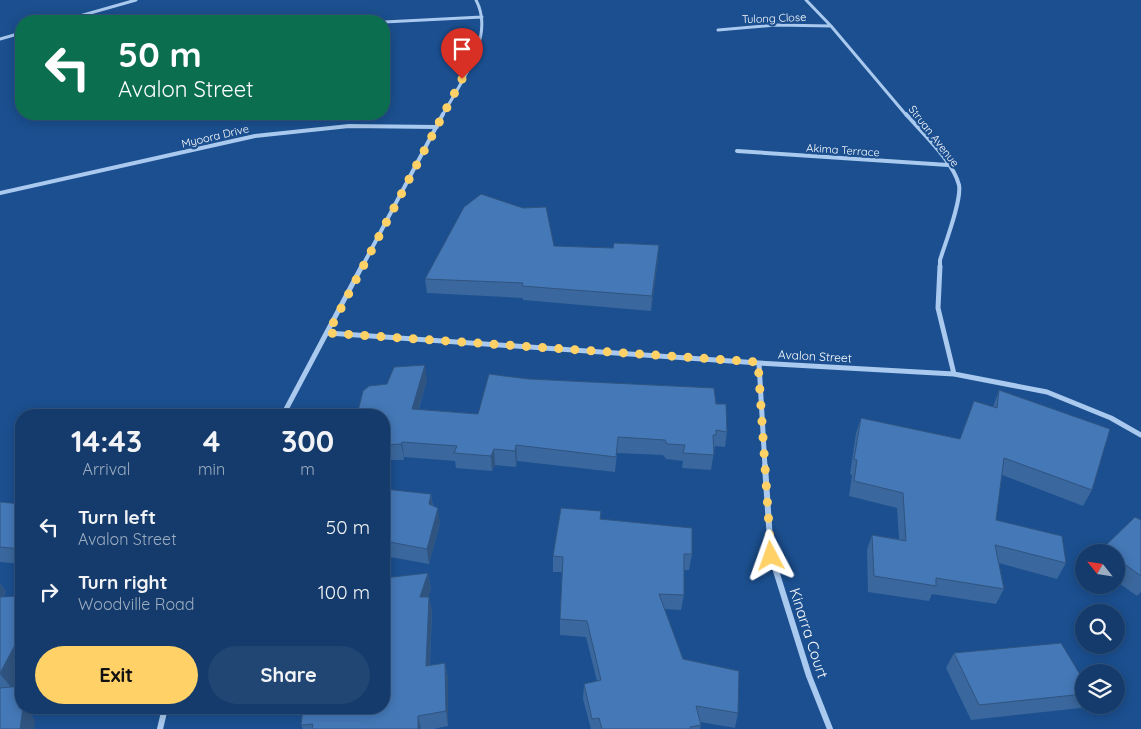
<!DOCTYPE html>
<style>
:root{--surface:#143b6b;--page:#214673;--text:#f1f3f6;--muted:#9dadc1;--line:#33557e;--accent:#ffd166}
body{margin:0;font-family:Quicksand,sans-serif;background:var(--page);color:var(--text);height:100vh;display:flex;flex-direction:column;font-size:19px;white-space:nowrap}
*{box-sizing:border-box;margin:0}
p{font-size:16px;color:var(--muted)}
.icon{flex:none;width:28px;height:28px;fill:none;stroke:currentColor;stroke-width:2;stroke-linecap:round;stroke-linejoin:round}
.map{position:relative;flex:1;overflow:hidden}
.sheet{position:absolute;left:15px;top:409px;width:375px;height:305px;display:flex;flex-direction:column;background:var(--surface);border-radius:20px;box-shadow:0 2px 12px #0003,0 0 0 1px var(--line)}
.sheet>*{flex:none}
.hud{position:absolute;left:15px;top:15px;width:375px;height:105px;border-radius:20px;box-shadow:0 2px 12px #0003,0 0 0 1px var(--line);background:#0b6e4f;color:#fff;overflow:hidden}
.needle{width:32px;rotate:300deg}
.fabs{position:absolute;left:1075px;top:544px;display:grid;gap:10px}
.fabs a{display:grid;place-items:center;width:50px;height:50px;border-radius:50%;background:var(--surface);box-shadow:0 2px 12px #0003,0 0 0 1px var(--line);font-size:25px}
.pin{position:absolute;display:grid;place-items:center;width:42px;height:42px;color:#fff;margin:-51px -21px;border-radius:50% 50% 50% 0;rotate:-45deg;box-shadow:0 0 5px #0007}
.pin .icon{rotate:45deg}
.me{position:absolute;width:55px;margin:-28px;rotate:356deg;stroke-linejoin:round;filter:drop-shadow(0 0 4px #0008)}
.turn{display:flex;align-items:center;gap:18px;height:105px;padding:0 20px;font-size:22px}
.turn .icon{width:65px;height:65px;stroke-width:2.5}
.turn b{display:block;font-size:35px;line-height:42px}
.eta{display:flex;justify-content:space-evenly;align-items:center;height:85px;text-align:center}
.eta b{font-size:30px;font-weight:800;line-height:35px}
.action{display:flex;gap:10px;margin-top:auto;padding:10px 20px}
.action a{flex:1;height:58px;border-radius:30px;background:var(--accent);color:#111;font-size:20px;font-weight:800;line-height:58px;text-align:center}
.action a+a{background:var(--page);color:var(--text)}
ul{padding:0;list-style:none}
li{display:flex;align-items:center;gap:15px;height:65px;padding:0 20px}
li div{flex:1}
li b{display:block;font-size:19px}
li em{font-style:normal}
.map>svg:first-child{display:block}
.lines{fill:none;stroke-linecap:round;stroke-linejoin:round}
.street-far3{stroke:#a9c9ee;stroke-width:3}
.street-far2{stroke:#a9c9ee;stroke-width:4}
.street-far1{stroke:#a9c9ee;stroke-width:5}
.street{stroke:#a9c9ee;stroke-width:6}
.wall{fill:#3a679d}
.shaded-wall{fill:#305480}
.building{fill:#4478b7;stroke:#305480}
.route{stroke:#ffd166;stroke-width:9;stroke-dasharray:0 16.2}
.labels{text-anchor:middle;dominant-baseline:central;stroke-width:4.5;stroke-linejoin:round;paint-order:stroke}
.far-street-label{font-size:11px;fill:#fff;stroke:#1b4f8f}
.street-label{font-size:12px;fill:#fff;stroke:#1b4f8f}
.near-street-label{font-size:15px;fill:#fff;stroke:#1b4f8f}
</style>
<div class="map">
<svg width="1141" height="729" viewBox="0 0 1141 729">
<rect width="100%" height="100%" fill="#1b4f8f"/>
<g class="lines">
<path class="street-far3" d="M 806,0 L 831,26 L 907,116
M 353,20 L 366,21
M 62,21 L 136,0
M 384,22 L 482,17
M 718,30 L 776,25 L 831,26
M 0,39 L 21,33
M 442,116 C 460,83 496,37 476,0"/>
<path class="street-far2" d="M 906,114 C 922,133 953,161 959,185 C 962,200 945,244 940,260 L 940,267
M 737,151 L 948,165
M 0,193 L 255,136 L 349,126 L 437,127
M 362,267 L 443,114"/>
<path class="street-far1" d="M 940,266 L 938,308 L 954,374
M 328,333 L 759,363 L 954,374 L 1047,392 L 1111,418 L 1141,435
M 759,363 L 765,467
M 283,415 L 362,266"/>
<path class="street" d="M 765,466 L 771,555 L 809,676 L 830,729
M 160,729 L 165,708"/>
</g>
<path class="wall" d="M 554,246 L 658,259 L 651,311 L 523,300 L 523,298 L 427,293 L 425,279 Z
M 427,380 L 419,409 L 478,414 L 716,404 L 727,432 L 725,447 L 715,446 L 711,470 L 682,468 L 683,461 L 666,459 L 663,455 L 617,453 L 615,472 L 517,461 L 516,467 L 495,465 L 492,471 L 456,468 L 455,461 L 404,457 L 404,460 L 384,460 L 384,415 Z
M 999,390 L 1092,490 L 1083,506 L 1002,475 L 996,520 L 1066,563 L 1057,579 L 999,563 L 1004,589 L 996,604 L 932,594 L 929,601 L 868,592 L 867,550 L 872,535 L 899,539 L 897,508 L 849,496 L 852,475 L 850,474 L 856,433 L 861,418 L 960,439 L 993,407 Z
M 384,489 L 431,494 L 433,505 L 440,523 L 429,564 L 384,556 Z
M 0,502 L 21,504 L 21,564 L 0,562 Z
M 601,511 L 600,520 L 692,554 L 689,570 L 684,570 L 684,595 L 681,610 L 664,609 L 683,659 L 738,713 L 735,728 L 700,722 L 701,725 L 700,729 L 591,729 L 583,699 L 584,684 L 597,681 L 586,637 L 560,635 L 560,619 L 562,572 L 553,572 L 553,556 Z
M 1141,520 L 1141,592 L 1137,596 L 1116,581 L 1116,552 L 1100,552 L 1102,549 Z
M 428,573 L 431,588 L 428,597 L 429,597 L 432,612 L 430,665 L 445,663 L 448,678 L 448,726 L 433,729 L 303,729 L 301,725 Z
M 0,583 L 6,592 L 3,597 L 12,687 L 21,708 L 33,708 L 32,717 L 35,721 L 0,729 Z
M 954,653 L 1084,681 L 1084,704 L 1081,708 L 971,720 L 946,668 Z"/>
<path class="shaded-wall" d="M 659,245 L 658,259 L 651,311 L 652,296 Z
M 425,365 L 427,380 L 414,424 L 412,409 Z
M 402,442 L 404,457 L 404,460 L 401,444 Z
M 516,445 L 517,461 L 516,467 L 515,451 Z
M 494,449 L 495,465 L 492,471 L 491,456 Z
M 431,494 L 433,509 L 429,504 Z
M 438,508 L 440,523 L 429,564 L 427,549 Z
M 428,573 L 431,588 L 423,613 L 420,597 Z
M 0,583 L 6,592 L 0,600 Z
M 429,597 L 432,612 L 429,681 L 426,666 Z
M 21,634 L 21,670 L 12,688 L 0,674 Z
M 445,663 L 448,678 L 448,726 L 446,711 Z
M 21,691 L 21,708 L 33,708 L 32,717 L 35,721 L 34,729 L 20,729 L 19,708 Z
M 418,716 L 421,729 L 418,729 Z"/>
<path class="building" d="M 481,194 L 523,208 L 546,207 L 554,246 L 613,248 L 614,243 L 659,245 L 652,296 L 522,286 L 523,283 L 425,279 L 464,207 Z
M 425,365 L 412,409 L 478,414 L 489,374 L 529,379 L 714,388 L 716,404 L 726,404 L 727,432 L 716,430 L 716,435 L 713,435 L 714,455 L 683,453 L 685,445 L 667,444 L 665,440 L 618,437 L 616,457 L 516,445 L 515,451 L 494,449 L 491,456 L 454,453 L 457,446 L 402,442 L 401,444 L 384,445 L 384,415 L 357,415 L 363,391 L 369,386 L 387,384 L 394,367 Z
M 999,390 L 1110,429 L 1092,490 L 1004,458 L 996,520 L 1062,536 L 1066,563 L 995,545 L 1004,589 L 936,578 L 936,586 L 874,576 L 872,535 L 906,541 L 903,493 L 854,481 L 857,460 L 854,459 L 861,418 L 960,439 L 974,401 L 997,408 Z
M 384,489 L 431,494 L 429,504 L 438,508 L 427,549 L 384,541 Z
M 0,502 L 21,504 L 21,549 L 0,547 Z
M 561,508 L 601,511 L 600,519 L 692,528 L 692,554 L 684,554 L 684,595 L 659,594 L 683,659 L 739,671 L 738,713 L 696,706 L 701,725 L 690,727 L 691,729 L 602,729 L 599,718 L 592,719 L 584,684 L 601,680 L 587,621 L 560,619 L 563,557 L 553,556 Z
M 1135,517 L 1141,520 L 1141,576 L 1116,558 L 1116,552 L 1108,552 L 1102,549 Z
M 428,573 L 420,597 L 429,597 L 426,666 L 445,663 L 446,711 L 418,716 L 418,729 L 312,729 L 313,724 L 301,725 L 303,708 L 384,708 L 384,578 Z
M 21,596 L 21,634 L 0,673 L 0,597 Z
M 1061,643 L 1084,681 L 1084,694 L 979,705 L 954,653 Z
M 21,686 L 19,708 L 23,708 L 20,729 L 0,729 L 0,688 Z"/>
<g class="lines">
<path class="route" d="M 462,79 L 328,333 L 758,362 L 771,556"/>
</g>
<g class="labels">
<g class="far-street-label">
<text transform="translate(774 18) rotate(-2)">Tulong Close</text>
<text transform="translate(215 136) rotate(-13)">Myoora Drive</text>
<text transform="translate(934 136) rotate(52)">Struan Avenue</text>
<text transform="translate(843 150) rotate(4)">Akima Terrace</text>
</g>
<g class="street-label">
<text transform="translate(815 356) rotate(3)">Avalon Street</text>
</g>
<g class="near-street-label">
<text transform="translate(809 633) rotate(72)">Kinarra Court</text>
</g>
</g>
</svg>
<div class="fabs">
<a><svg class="needle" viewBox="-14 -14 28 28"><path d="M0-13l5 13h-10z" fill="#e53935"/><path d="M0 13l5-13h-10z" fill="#9dadc1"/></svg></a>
<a><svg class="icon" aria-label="search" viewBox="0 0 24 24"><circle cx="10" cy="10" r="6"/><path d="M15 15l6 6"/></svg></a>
<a><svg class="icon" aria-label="layers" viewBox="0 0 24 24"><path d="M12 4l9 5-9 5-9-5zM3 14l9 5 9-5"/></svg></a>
</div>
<div class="pin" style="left:462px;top:79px;background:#d93025"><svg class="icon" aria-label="arrive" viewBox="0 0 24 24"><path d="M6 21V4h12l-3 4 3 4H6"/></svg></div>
<svg class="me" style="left:771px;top:556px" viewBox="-20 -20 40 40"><path d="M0-17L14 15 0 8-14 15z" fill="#ffd166" stroke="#fff" stroke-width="4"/></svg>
<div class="hud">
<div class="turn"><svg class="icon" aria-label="left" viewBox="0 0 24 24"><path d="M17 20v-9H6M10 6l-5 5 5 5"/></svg><div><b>50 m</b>Avalon Street</div></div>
</div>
<section class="sheet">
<div class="eta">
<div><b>14:43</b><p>Arrival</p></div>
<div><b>4</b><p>min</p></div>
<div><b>300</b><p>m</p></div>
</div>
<ul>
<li><svg class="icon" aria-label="left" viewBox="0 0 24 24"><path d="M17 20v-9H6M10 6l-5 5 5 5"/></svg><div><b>Turn left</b><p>Avalon Street</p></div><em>50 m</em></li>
<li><svg class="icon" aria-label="right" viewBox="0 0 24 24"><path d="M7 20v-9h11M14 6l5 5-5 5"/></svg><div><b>Turn right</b><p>Woodville Road</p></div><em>100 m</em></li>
</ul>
<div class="action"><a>Exit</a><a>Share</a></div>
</section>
</div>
